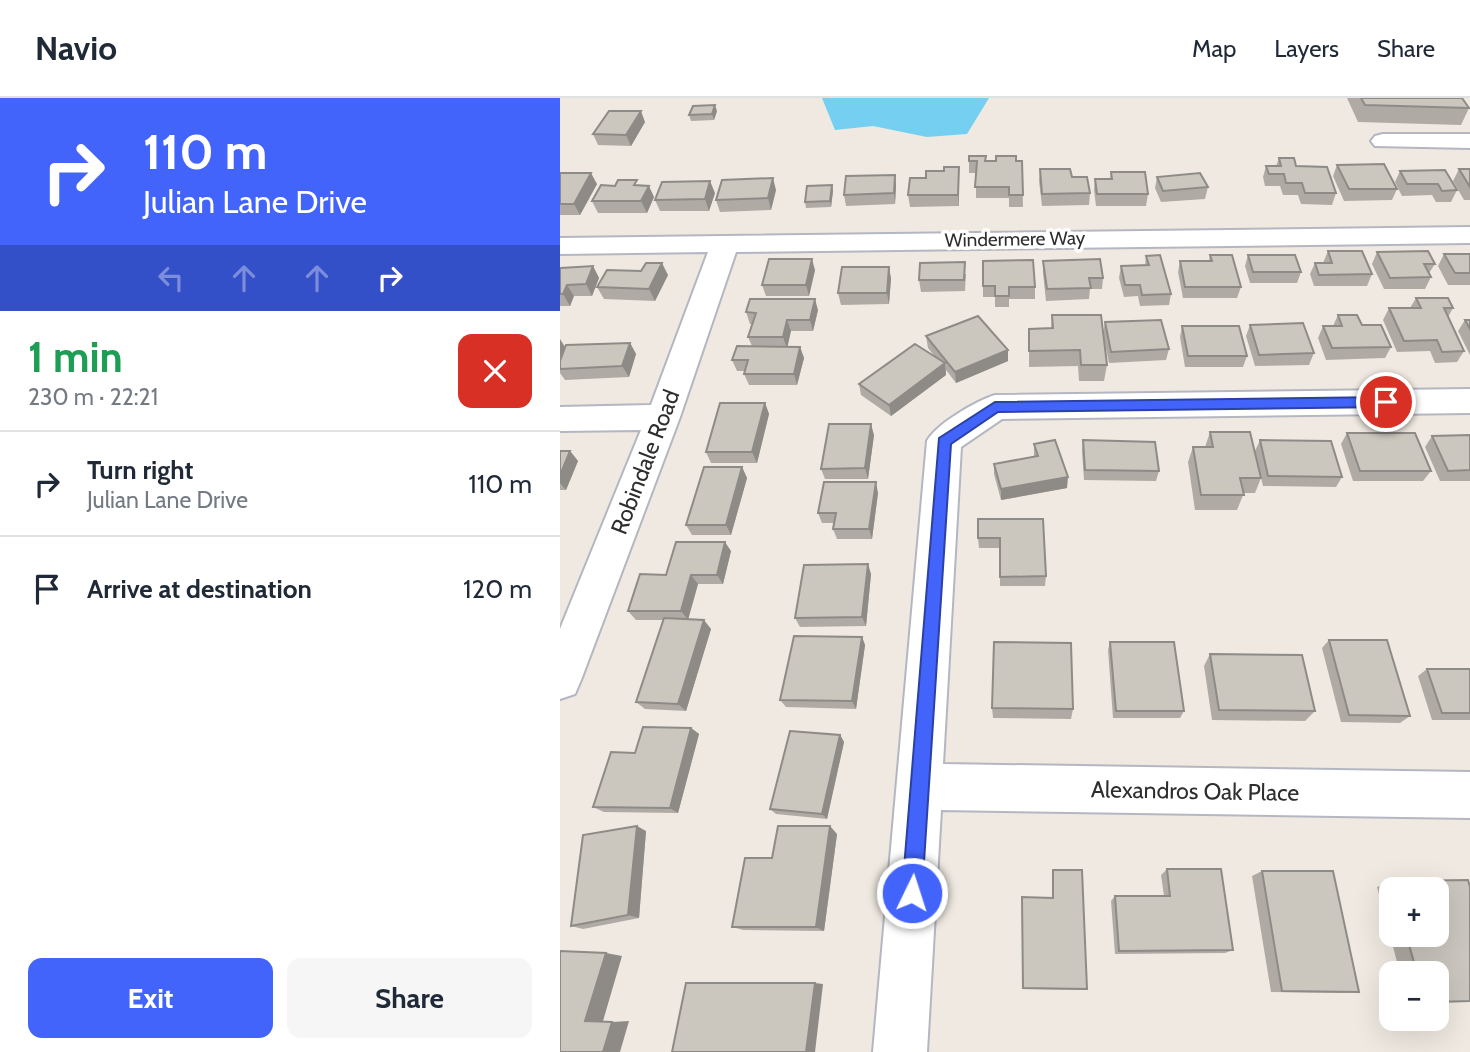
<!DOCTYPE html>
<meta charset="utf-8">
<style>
:root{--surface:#fff;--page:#f6f6f7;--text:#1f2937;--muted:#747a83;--line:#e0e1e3;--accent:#4264fb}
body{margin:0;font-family:Cabin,sans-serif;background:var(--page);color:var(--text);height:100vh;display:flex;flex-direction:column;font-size:26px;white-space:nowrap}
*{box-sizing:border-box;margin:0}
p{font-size:23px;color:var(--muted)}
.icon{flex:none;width:38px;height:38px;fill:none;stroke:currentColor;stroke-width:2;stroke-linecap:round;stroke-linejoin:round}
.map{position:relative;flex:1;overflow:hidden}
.drawer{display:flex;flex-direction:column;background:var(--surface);width:560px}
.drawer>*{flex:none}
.top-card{background:#4264fb;color:#fff;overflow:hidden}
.controls{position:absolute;left:819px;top:779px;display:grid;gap:14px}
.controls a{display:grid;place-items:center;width:70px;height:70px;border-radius:14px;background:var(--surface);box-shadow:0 7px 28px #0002;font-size:35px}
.pin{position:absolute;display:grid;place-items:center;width:60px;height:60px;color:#fff;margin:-30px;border:4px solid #fff;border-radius:50%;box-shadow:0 2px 7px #0007}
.me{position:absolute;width:77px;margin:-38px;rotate:4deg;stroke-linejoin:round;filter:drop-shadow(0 0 5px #0008)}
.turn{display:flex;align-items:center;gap:24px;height:147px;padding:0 28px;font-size:32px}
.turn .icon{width:91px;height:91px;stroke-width:2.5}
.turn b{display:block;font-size:49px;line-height:60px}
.lanes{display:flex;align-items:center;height:66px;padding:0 28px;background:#0003;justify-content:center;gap:35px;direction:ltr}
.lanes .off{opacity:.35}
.round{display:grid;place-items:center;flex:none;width:74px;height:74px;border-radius:14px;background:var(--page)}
.overview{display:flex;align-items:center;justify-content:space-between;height:119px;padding:0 28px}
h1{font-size:42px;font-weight:700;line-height:52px;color:#1e9e55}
.primary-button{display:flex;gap:14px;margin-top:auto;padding:14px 28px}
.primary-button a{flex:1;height:80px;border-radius:14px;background:var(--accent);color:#fff;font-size:28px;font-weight:700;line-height:80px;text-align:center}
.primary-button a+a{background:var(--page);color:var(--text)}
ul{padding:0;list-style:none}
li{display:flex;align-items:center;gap:21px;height:105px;padding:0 28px;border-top:2px solid var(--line)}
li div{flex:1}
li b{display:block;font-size:26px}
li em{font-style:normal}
header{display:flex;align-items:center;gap:42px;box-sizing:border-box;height:98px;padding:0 35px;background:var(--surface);border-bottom:2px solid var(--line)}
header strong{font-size:33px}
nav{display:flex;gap:38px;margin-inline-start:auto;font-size:24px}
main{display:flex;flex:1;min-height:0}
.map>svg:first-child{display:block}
.water{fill:#75cff0}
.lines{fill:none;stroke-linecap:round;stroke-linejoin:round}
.minor-casing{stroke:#b4b7c1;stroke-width:4}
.minor{fill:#fff;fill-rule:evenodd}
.wall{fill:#afaba4;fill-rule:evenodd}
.shaded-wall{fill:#8e8b86}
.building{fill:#cbc7bf;stroke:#8e8b86;stroke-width:2}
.route{fill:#4264fb;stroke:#2b41a3;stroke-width:2}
.labels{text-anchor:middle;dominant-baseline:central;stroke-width:7;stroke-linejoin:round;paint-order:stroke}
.far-street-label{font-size:19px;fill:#2e2e2e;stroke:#fff}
.street-label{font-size:23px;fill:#2e2e2e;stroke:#fff}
</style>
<header>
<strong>Navio</strong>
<nav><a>Map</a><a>Layers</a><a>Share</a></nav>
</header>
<main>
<section class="drawer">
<div class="top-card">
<div class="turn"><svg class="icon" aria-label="right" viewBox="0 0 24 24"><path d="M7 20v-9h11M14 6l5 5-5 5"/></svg><div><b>110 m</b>Julian Lane Drive</div></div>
<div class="lanes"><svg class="icon off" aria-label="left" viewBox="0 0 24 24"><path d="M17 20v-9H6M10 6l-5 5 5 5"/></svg><svg class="icon off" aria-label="ahead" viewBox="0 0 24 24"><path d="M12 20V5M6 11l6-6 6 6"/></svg><svg class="icon off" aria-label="ahead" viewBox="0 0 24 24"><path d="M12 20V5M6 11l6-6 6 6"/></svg><svg class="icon" aria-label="right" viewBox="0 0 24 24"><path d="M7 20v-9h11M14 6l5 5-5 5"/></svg></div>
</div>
<div class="overview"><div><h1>1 min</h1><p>230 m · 22:21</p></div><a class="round" style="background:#d93025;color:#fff"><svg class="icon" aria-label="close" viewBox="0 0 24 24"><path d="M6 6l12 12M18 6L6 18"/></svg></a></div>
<ul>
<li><svg class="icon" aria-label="right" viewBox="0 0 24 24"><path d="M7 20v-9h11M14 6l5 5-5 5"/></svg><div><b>Turn right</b><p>Julian Lane Drive</p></div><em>110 m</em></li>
<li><svg class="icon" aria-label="arrive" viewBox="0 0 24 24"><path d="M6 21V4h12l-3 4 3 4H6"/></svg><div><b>Arrive at destination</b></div><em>120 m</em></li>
</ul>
<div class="primary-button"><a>Exit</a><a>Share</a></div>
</section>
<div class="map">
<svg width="910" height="954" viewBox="0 0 910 954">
<rect width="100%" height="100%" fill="#efe9e1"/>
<path class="water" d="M 262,0 L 429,0 L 407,36 L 367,39 L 313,28 L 275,32 Z"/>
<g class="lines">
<g class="minor-casing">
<path id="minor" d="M 823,36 L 910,36 L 910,50 L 815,48 L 811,43 L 815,38 Z
M 910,129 L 910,145 L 176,154 L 120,319 L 21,582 L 15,596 L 0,601 L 0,531 L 81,332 L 0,333 L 0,309 L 91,307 L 148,154 L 0,156 L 0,140 Z
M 910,291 L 910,315 L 442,321 L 401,349 L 383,666 L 910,674 L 910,720 L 381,712 L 367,954 L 313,954 L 367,343 C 376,326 416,303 435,297 Z"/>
</g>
<use href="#minor" class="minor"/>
</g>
<path class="wall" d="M 787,0 L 902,0 L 909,10 L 901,27 L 798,24 Z
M 157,13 L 154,22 L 131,23 L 129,17 Z
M 85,24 L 71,48 L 38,47 L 33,36 Z
M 426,58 L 426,63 L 462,63 L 463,109 L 449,109 L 449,100 L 416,100 L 416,75 L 409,75 L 409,63 Z
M 719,60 L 736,68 L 776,95 L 772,107 L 741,106 L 738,97 L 723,97 L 720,88 L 705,88 L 703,79 L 706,68 L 716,68 Z
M 777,67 L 837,91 L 832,102 L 784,103 L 773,78 Z
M 480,71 L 512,79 L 530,95 L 529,107 L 482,108 L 479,83 Z
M 899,71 L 910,71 L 910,102 L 904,102 L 893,83 Z
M 840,73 L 897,92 L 891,104 L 876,104 L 872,97 L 842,98 L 835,84 Z
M 551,74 L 588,96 L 586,108 L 536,108 L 534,92 L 535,81 L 550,81 Z
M 0,75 L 37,86 L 20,117 L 0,117 Z
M 335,77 L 336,88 L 335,106 L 286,108 L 284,97 Z
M 597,79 L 648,89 L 645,101 L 601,104 L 595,90 Z
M 399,81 L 399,108 L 350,109 L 348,97 Z
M 80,87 L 94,99 L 87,115 L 38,115 L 32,103 Z
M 272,87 L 273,93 L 271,109 L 246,110 L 245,104 Z
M 216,92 L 211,112 L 160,114 L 156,102 Z
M 155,95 L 149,113 L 100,113 L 95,102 Z
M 768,153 L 812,176 L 807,188 L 754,188 L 750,176 L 755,165 L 763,165 Z
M 817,154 L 875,166 L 869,175 L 871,179 L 865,191 L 824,191 L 812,166 Z
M 884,156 L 910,156 L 910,187 L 888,187 L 878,168 Z
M 650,157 L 681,189 L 677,200 L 623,200 L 618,174 L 620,163 L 649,163 Z
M 688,157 L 741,174 L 737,185 L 690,185 L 685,168 Z
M 586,158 L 611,196 L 609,207 L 580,208 L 578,198 L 564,199 L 559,180 L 561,168 L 585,167 Z
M 423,163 L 475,189 L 475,201 L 449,201 L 449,209 L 435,209 L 435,199 L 423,199 Z
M 483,163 L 543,180 L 542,191 L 530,191 L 529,201 L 486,203 L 483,175 Z
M 33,168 L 39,180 L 32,198 L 14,198 L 10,208 L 0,208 L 0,170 Z
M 255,172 L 249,198 L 206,198 L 202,187 Z
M 406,176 L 405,193 L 361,194 L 359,182 Z
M 108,177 L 95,203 L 44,201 L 37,189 Z
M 331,180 L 329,206 L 281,207 L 278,195 Z
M 856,200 L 893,210 L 888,219 L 904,253 L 897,264 L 875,265 L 870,253 L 837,254 L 823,222 L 829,210 L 850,210 Z
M 258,212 L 253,233 L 231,233 L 227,248 L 240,249 L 244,260 L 237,287 L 189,287 L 184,276 L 185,273 L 177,273 L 172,262 L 192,248 L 188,239 L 192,226 L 190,226 L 186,214 Z
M 492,217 L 547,267 L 544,283 L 519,283 L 518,268 L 469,269 L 469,231 L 491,231 Z
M 778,217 L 831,249 L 825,260 L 766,262 L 758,240 L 763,228 L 773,228 Z
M 905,222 L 910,222 L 910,257 L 898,233 Z
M 545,224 L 609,251 L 606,262 L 549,265 L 543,236 Z
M 690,227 L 754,255 L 749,267 L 695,268 L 686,238 Z
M 622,228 L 687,258 L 683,269 L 625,269 L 620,239 Z
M 366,238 L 448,252 L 448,263 L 396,285 L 386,272 L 386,277 L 331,318 L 301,297 L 299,286 L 376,260 L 368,250 Z
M 70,245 L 76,256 L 69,279 L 5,282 L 0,275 L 0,263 Z
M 205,305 L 209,316 L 197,365 L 151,365 L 146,354 Z
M 650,334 L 701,380 L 695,395 L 684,395 L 677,412 L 635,412 L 628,364 L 633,349 L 645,349 Z
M 787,335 L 871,373 L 863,383 L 793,383 L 781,346 Z
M 314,337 L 308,381 L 265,381 L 261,371 Z
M 910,337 L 910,383 L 880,383 L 865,349 L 872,338 Z
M 523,342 L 599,373 L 596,383 L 524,382 L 522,353 Z
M 700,342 L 782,379 L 776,389 L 703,388 L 695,353 Z
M 474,346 L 507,390 L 441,402 L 434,376 L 434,366 L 474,359 Z
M 0,353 L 10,353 L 18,363 L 6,392 L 0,392 Z
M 182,369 L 187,380 L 171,437 L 132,437 L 126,427 Z
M 318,395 L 312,441 L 277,441 L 273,431 L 274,425 L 262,425 L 258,415 Z
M 483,421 L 486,478 L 485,488 L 440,488 L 440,450 L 419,450 L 418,440 Z
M 171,453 L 163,486 L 138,486 L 128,521 L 151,531 L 126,613 L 85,611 L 76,604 L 104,522 L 76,522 L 68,513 L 106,477 Z
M 311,476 L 306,528 L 240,529 L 235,520 Z
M 302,539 L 305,547 L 296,611 L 226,609 L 220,602 Z
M 769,542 L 850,618 L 840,625 L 781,624 L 762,550 Z
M 550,544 L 624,613 L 620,620 L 553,620 L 548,552 Z
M 650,556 L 755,613 L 745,623 L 652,622 L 644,568 Z
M 867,571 L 910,571 L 910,622 L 872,622 L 858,578 Z
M 432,610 L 513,611 L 511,621 L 433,620 Z
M 131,630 L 139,636 L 118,715 L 44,714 L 33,709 L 75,655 Z
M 280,637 L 284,644 L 267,721 L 216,716 L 210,711 Z
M 86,733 L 79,820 L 23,831 L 11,828 Z
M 277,736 L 264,833 L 183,832 L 172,829 L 212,760 Z
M 607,771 L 673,852 L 665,855 L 555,856 L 551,803 L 555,798 L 604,798 L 601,777 Z
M 493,772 L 527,891 L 525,892 L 463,891 L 462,799 L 492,800 Z
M 702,773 L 799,894 L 785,895 L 711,894 L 692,778 Z
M 908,782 L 910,789 L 910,904 L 877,904 L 877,875 L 840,875 L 817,789 L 832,783 ZM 831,791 L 877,791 L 877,836 L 831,836 Z"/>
<path class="shaded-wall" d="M 155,7 L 157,13 L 154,22 L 152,16 Z
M 81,13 L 85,24 L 71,48 L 66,37 Z
M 399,69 L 399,108 L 398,97 Z
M 31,75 L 37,86 L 20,117 L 14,106 Z
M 335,77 L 336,88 L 335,106 L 334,95 Z
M 213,80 L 216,92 L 211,112 L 208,100 Z
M 150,83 L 155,95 L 149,113 L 145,101 Z
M 272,87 L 273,93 L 271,109 L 270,103 Z
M 89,88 L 94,99 L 87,115 L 81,103 Z
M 252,161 L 255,172 L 249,198 L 246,187 Z
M 102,165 L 108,177 L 95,203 L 89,191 Z
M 33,168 L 39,180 L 32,198 L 26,186 Z
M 329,169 L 331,180 L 329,206 L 327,195 Z
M 7,187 L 14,198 L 10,208 L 3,196 Z
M 255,201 L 258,212 L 253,233 L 250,222 Z
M 227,222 L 231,233 L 227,251 L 223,239 Z
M 0,241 L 5,249 L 0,261 Z
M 70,245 L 76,256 L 69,279 L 62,268 Z
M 240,249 L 244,260 L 237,287 L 234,276 Z
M 448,252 L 448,263 L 396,285 L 395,274 Z
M 385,265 L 386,277 L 331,318 L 329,307 Z
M 205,305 L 209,316 L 197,365 L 192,354 Z
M 311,326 L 314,337 L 308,381 L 305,370 Z
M 10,353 L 18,363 L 6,392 L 0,385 L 0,377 Z
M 182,369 L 187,380 L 171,437 L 166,427 Z
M 508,379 L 507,390 L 441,402 L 441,391 Z
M 316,384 L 318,395 L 312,441 L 309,431 Z
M 165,444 L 171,453 L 163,486 L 157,477 Z
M 308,466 L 311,476 L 306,528 L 302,519 Z
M 131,477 L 138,486 L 128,522 L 121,513 Z
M 144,522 L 151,531 L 126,613 L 118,606 Z
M 302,539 L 305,547 L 296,611 L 292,603 Z
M 131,630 L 139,636 L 118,715 L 110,710 Z
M 280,637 L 284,644 L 267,721 L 262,716 Z
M 77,728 L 86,733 L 79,820 L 68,817 Z
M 270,728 L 277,736 L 264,833 L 256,829 Z
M 46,855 L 62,858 L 43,923 L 25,923 Z
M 255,885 L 263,886 L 255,954 L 246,954 Z
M 69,923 L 60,954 L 43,954 L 52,924 Z"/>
<path class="building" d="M 801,0 L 902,0 L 909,10 L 805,7 Z
M 155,7 L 152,16 L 129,17 L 133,8 Z
M 49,13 L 81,13 L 66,37 L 33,36 Z
M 409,58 L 426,58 L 425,63 L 436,63 L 436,58 L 456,58 L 456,63 L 462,63 L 463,97 L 449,97 L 449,89 L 415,89 L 417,63 L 409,63 Z
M 719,60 L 734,60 L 736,68 L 767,69 L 776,95 L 745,95 L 742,85 L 726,85 L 724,76 L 709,76 L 706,68 L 721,68 Z
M 824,66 L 837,91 L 789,91 L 777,67 Z
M 384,69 L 399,69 L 398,97 L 348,97 L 350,80 L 366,80 L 366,73 L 384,73 Z
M 480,71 L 510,71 L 512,79 L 527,79 L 530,95 L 482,96 Z
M 899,71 L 910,71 L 910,89 Z
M 885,72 L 897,92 L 882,93 L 878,86 L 847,86 L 840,73 Z
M 551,74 L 585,74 L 588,96 L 537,96 L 535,81 L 552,81 Z
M 0,75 L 31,75 L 14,106 L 0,106 Z
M 640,75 L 648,89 L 603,93 L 597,79 Z
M 335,77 L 334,95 L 284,97 L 286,78 Z
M 213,80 L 208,100 L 156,102 L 162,82 Z
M 58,82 L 77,82 L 74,87 L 89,88 L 81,103 L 32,103 L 41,87 L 55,88 Z
M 150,83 L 145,101 L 95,102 L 102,84 Z
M 272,87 L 270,103 L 245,104 L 247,88 Z
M 768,153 L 802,153 L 812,176 L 759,177 L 755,165 L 772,165 Z
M 868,153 L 875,166 L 864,166 L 871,179 L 830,180 L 817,154 Z
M 884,156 L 910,156 L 910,175 L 895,175 Z
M 600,157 L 611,196 L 582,197 L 580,187 L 565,187 L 561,168 L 589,167 L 586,158 Z
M 650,157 L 672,157 L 681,189 L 625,189 L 620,163 L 652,163 Z
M 688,157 L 735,157 L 741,174 L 693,174 Z
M 209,161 L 252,161 L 246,187 L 202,187 Z
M 540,161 L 543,180 L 529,180 L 531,190 L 487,191 L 483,163 Z
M 473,162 L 475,189 L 449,189 L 449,198 L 435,198 L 435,188 L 423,188 L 423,163 Z
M 405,164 L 404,182 L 359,182 L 360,165 Z
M 86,165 L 102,165 L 89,191 L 37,189 L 47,172 L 81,173 Z
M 33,168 L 26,186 L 7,187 L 3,196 L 0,196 L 0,170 Z
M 282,169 L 329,169 L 327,195 L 278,195 Z
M 856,200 L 888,200 L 893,210 L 884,210 L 904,253 L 882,254 L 877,242 L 844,243 L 829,210 L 861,210 Z
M 190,201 L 255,201 L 250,222 L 227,222 L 223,239 L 188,239 L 196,215 L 186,214 Z
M 492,217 L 541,217 L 547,267 L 521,267 L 520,252 L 469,253 L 469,231 L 493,230 Z
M 778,217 L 797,217 L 802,227 L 821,227 L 831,249 L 772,250 L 763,228 L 782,228 Z
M 418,218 L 448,252 L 395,274 L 366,238 Z
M 601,222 L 609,251 L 551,254 L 545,224 Z
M 905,222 L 910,222 L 910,231 Z
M 743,225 L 754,255 L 699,257 L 690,227 Z
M 622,228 L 679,228 L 687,258 L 628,258 Z
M 70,245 L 62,268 L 0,271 L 0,263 L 6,247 Z
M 355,246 L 385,265 L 329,307 L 299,286 Z
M 177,248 L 240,249 L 234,276 L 184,276 L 188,262 L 172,262 Z
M 160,305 L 205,305 L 192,354 L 146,354 Z
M 269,326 L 311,326 L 305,370 L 261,371 Z
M 650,334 L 690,334 L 701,380 L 680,380 L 684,397 L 641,397 L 633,349 L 653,349 Z
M 787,335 L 855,335 L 871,373 L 800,373 Z
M 910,337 L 910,372 L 888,373 L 872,338 Z
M 495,342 L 508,379 L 441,391 L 434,366 L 478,358 L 474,346 Z
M 523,342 L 595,344 L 599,373 L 525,372 Z
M 700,342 L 771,343 L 782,379 L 708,378 Z
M 0,353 L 10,353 L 0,377 Z
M 144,369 L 182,369 L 166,427 L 126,427 Z
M 264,384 L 316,384 L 309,431 L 273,431 L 276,415 L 258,415 Z
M 418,421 L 483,421 L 486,478 L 440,479 L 440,440 L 418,440 Z
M 116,444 L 165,444 L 157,477 L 131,477 L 121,513 L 68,513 L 80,476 L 106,477 Z
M 308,466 L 302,519 L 235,520 L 244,467 Z
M 104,520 L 144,522 L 118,606 L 76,604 Z
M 234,538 L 302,539 L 292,603 L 220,602 Z
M 769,542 L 827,542 L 850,618 L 789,617 Z
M 434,544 L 511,545 L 513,611 L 432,610 Z
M 550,544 L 614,544 L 624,613 L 556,613 Z
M 650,556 L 742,557 L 755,613 L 659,612 Z
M 867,571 L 910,571 L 910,615 L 882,615 Z
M 83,629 L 131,630 L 110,710 L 33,709 L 51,654 L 75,655 Z
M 230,633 L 280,637 L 262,716 L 210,711 Z
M 77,728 L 68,817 L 11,828 L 23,737 Z
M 218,728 L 270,728 L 256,829 L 172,829 L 185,760 L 212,760 Z
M 607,771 L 661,771 L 673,852 L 559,853 L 555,798 L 610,798 Z
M 493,772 L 522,772 L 527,891 L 463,890 L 462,799 L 493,800 Z
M 702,773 L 773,773 L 799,894 L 722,893 Z
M 908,782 L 910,789 L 910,903 L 877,904 L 877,875 L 857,875 L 846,836 L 877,836 L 877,791 L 834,791 L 832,783 Z
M 0,853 L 46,855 L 25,923 L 52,924 L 43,954 L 0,954 Z
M 126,885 L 255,885 L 246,954 L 112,954 Z"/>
<path class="route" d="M 826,299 L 833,304 L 826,309 L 438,314 L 391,346 L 362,795 L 359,802 L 352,805 L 345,802 L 342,795 L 379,340 L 435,304 Z"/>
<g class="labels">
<g class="far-street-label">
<text transform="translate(455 141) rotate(-1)">Windermere Way</text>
</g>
<g class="street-label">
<text transform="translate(85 364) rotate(-69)">Robindale Road</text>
<text transform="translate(635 693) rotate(1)">Alexandros Oak Place</text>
</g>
</g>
</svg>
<div class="controls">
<a>+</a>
<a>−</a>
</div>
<div class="pin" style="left:826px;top:304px;background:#d93025"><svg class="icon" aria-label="arrive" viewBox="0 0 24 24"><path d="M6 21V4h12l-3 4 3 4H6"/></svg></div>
<svg class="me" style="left:352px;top:795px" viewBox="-20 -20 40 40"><circle r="17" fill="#4264fb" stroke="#fff" stroke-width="3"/><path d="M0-11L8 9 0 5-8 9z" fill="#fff"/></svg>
</div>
</main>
